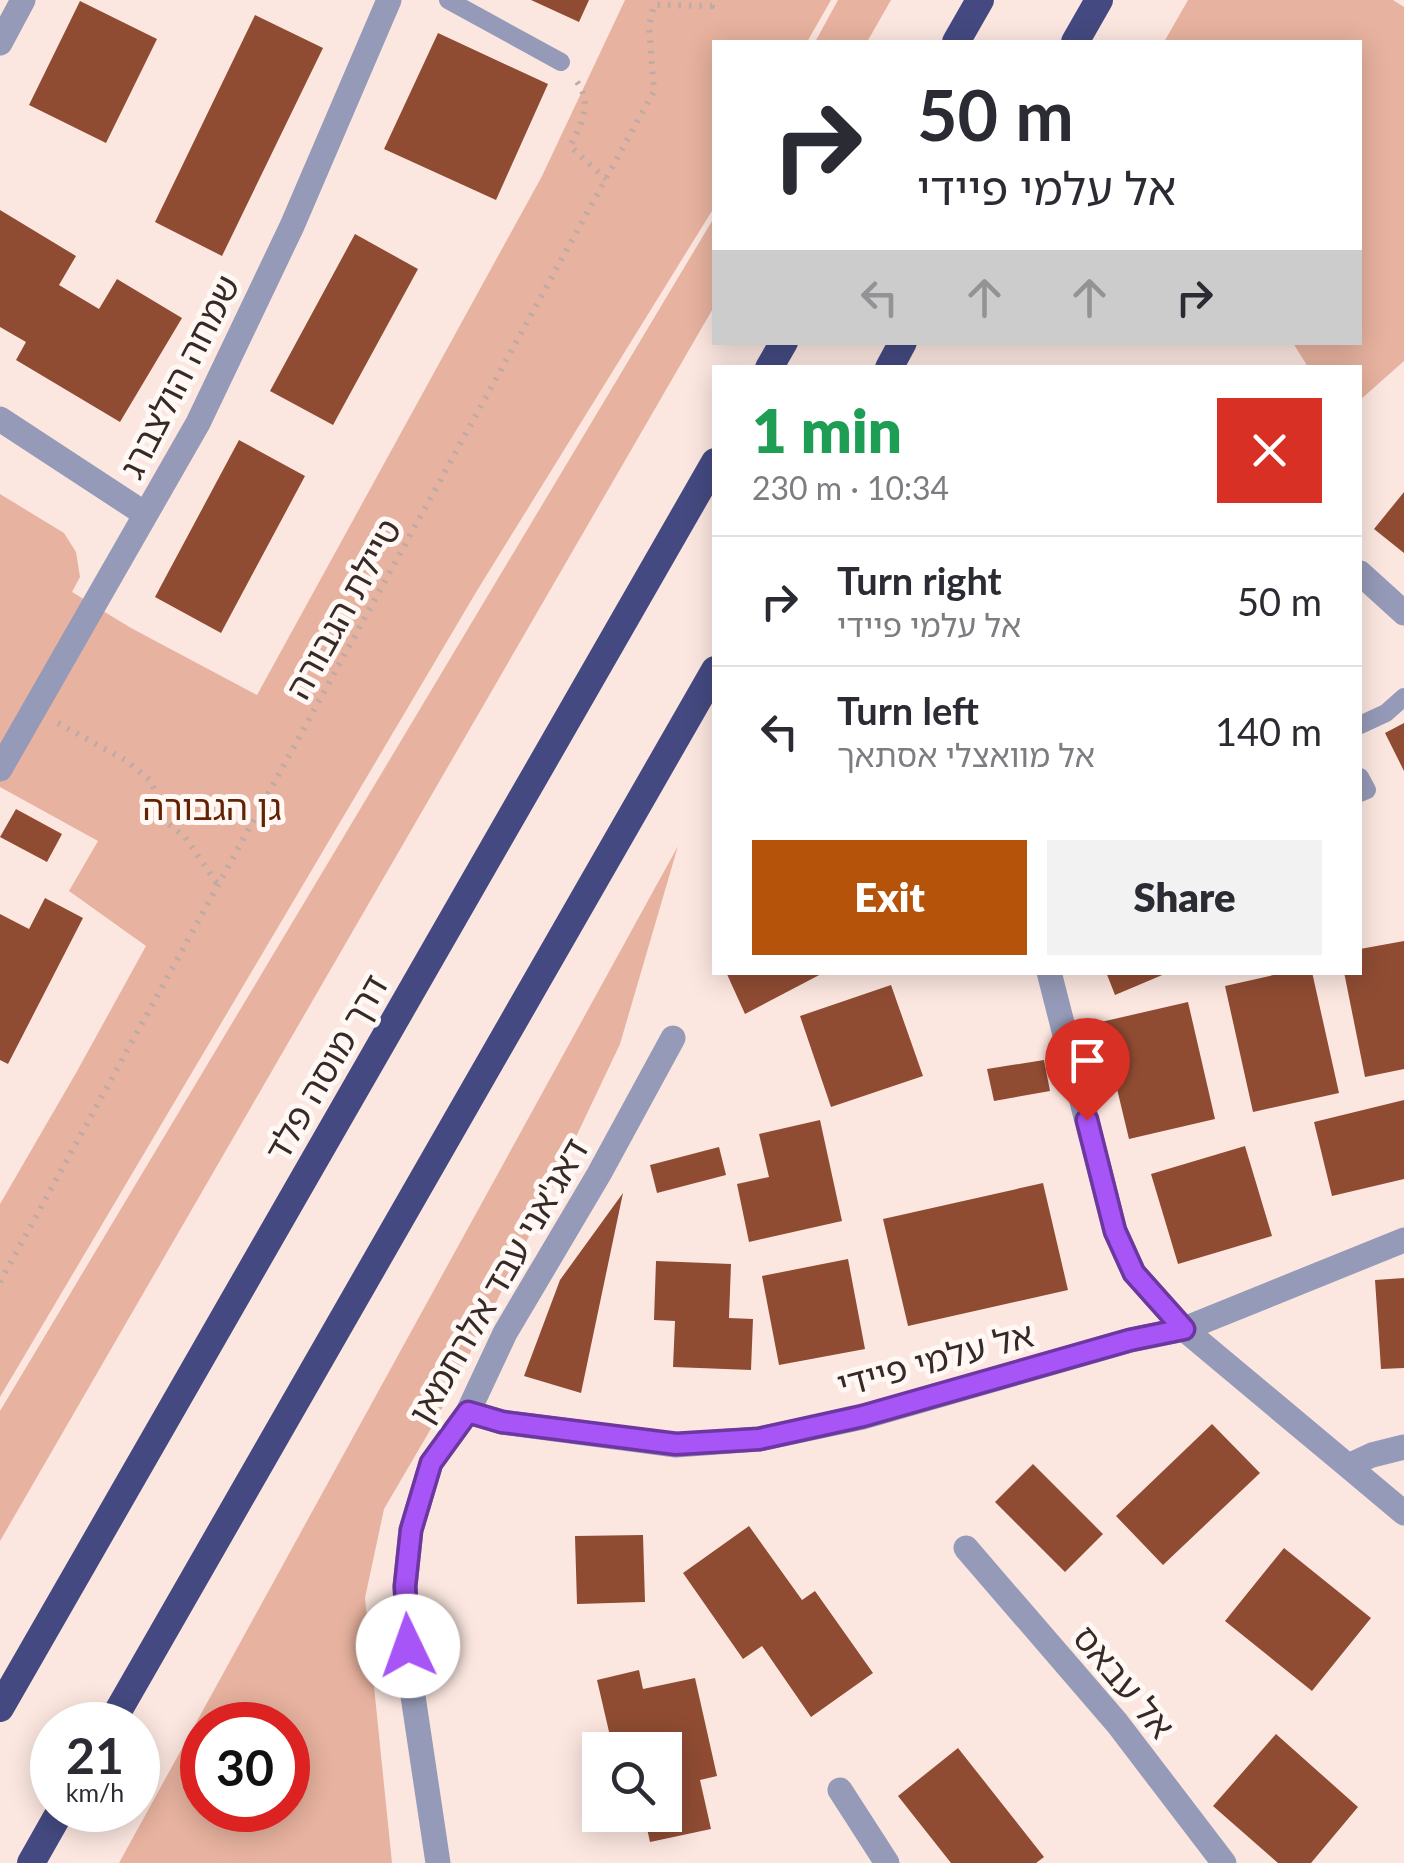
<!DOCTYPE html>
<meta charset="utf-8">
<style>
:root{--surface:#fff;--page:#f2f2f3;--text:#2b2b33;--muted:#7c7c81;--line:#e1e1e2;--accent:#b45309}
body{margin:0;font-family:Lato,"Noto Sans Hebrew",sans-serif;background:var(--page);color:var(--text);height:100vh;display:flex;flex-direction:column;font-size:38px;white-space:nowrap}
*{box-sizing:border-box;margin:0}
p{font-size:32px;color:var(--muted)}
.icon{flex:none;width:55px;height:55px;fill:none;stroke:currentColor;stroke-width:2;stroke-linecap:round;stroke-linejoin:round}
.map{position:relative;flex:1;overflow:hidden}
.side{position:absolute;left:712px;top:365px;width:650px;height:610px;display:flex;flex-direction:column;background:var(--surface);border-radius:0px;box-shadow:0 5px 25px #0003}
.side>*{flex:none}
.banner{position:absolute;left:712px;top:40px;width:650px;height:305px;border-radius:0px;box-shadow:0 5px 25px #0003;background:#fff;color:var(--text);overflow:hidden}
.fabs{position:absolute;left:582px;top:1732px;display:grid;gap:20px}
.fabs a{display:grid;place-items:center;width:100px;height:100px;border-radius:0px;background:var(--surface);box-shadow:0 5px 25px #0003;font-size:50px}
.speed{position:absolute;left:30px;top:1702px;display:flex;gap:20px;font-size:50px;font-weight:700;text-align:center}
.speed>*{display:grid;place-content:center;width:130px;height:130px;border-radius:50%;background:var(--surface);box-shadow:0 5px 25px #0003;line-height:1}
.speed small{font-size:25px;font-weight:400}
.speed .limit{border:15px solid #d22;background:#fff;color:#111}
.pin{position:absolute;display:grid;place-items:center;width:85px;height:85px;color:#fff;margin:-102px -42px;border-radius:50% 50% 50% 0;rotate:-45deg;box-shadow:0 0 10px #0007}
.pin .icon{rotate:45deg}
.me{position:absolute;width:110px;margin:-55px;rotate:357deg;stroke-linejoin:round;filter:drop-shadow(0 0 8px #0008)}
.turn{display:flex;align-items:center;gap:35px;height:210px;padding:0 40px;font-size:45px}
.turn .icon{width:130px;height:130px;stroke-width:2.5}
.turn b{display:block;font-size:70px;line-height:85px}
.lanes{display:flex;align-items:center;height:95px;padding:0 40px;background:#0003;justify-content:center;gap:50px;direction:ltr}
.lanes .off{opacity:.35}
.round{display:grid;place-items:center;flex:none;width:105px;height:105px;border-radius:0px;background:var(--page)}
.headline{display:flex;align-items:center;justify-content:space-between;height:170px;padding:0 40px}
h1{font-size:60px;font-weight:800;line-height:75px;color:#1e9e55}
.cta{display:flex;gap:20px;margin-top:auto;padding:20px 40px}
.cta a{flex:1;height:115px;border-radius:0px;background:var(--accent);color:#fff;font-size:40px;font-weight:800;line-height:115px;text-align:center}
.cta a+a{background:var(--page);color:var(--text)}
ul{padding:0;list-style:none}
li{display:flex;align-items:center;gap:30px;height:130px;padding:0 40px;border-top:2px solid var(--line)}
li div{flex:1}
li b{display:block;font-size:38px}
li em{font-style:normal}
.map>svg:first-child{display:block}
.green{fill:#e7b29f;fill-rule:evenodd}
.building{fill:#904c33}
.lines{fill:none;stroke-linecap:round;stroke-linejoin:round}
.path{stroke:#beaba5;stroke-width:6;stroke-dasharray:2.5 8;stroke-linecap:butt}
.service{stroke:#959ab8;stroke-width:18}
.minor{stroke:#959ab8;stroke-width:25}
.trunk{stroke:#444a81;stroke-width:28}
.route-casing{stroke:#6d37a1;stroke-width:25}
.route{stroke:#a855f7;stroke-width:18}
.labels{text-anchor:middle;dominant-baseline:central;stroke-width:10;stroke-linejoin:round;paint-order:stroke}
.street-label{font-size:35px;fill:#372a26;stroke:#fff8f5}
.park-label{font-size:35px;fill:#642204;stroke:#fff8f5}
</style>
<div class="map">
<svg width="1404" height="1863" viewBox="0 0 1404 1863">
<rect width="100%" height="100%" fill="#fce7e0"/>
<path class="green" d="M 625,0 L 831,0 L 807,42 L 715,42 L 715,206 L 478,589 L 0,1397 L 0,1204 L 76,1073 L 146,946 L 69,891 L 98,841 L 0,787 L 0,494 L 64,533 L 76,552 L 80,577 L 72,592 L 131,628 L 257,695 L 542,176 Z
M 838,0 L 891,0 L 867,42 L 815,42 Z
M 1188,0 L 1393,0 L 1404,7 L 1404,361 L 1360,400 L 1360,368 L 1308,367 L 1293,343 L 1360,342 L 1360,42 L 1164,42 Z
M 715,216 L 715,305 L 0,1541 L 0,1411 Z
M 678,846 L 620,1044 L 520,1255 L 436,1420 L 384,1509 L 365,1598 L 392,1863 L 119,1863 ZM 288,1725 L 288,1810 L 202,1810 L 202,1725 Z"/>
<path class="building" d="M 531,0 L 589,0 L 579,22 Z
M 80,1 L 157,39 L 106,143 L 29,105 Z
M 255,15 L 323,48 L 222,256 L 155,222 Z
M 438,33 L 548,84 L 496,200 L 384,149 Z
M 0,210 L 76,256 L 59,285 L 99,309 L 117,279 L 182,318 L 120,422 L 16,360 L 26,342 L 0,327 Z
M 355,234 L 418,269 L 333,425 L 270,391 Z
M 239,440 L 305,476 L 221,633 L 155,597 Z
M 1404,492 L 1404,553 L 1374,529 Z
M 1404,723 L 1404,771 L 1385,733 Z
M 16,809 L 62,834 L 47,862 L 0,837 Z
M 45,898 L 83,918 L 8,1064 L 0,1060 L 0,914 L 29,929 Z
M 1404,941 L 1404,1069 L 1365,1077 L 1344,972 L 1360,972 L 1360,949 Z
M 726,972 L 825,972 L 745,1014 Z
M 1106,972 L 1167,972 L 1167,973 L 1115,995 Z
M 1287,972 L 1312,972 L 1339,1093 L 1253,1112 L 1225,986 Z
M 891,985 L 923,1076 L 831,1107 L 800,1016 Z
M 1188,1002 L 1215,1119 L 1129,1139 L 1101,1022 Z
M 1044,1060 L 1050,1091 L 994,1101 L 987,1069 Z
M 1404,1100 L 1404,1179 L 1332,1196 L 1314,1122 Z
M 820,1120 L 842,1221 L 749,1242 L 737,1184 L 769,1177 L 759,1134 Z
M 1245,1146 L 1272,1236 L 1178,1264 L 1151,1174 Z
M 719,1147 L 726,1175 L 657,1193 L 650,1165 Z
M 1043,1183 L 1068,1290 L 908,1326 L 883,1219 Z
M 623,1193 L 581,1393 L 524,1376 L 560,1280 Z
M 848,1259 L 865,1349 L 779,1365 L 762,1276 Z
M 656,1261 L 731,1264 L 729,1318 L 753,1319 L 751,1370 L 673,1367 L 675,1321 L 654,1320 Z
M 1404,1278 L 1404,1368 L 1381,1369 L 1375,1280 Z
M 1212,1424 L 1260,1473 L 1163,1565 L 1116,1516 Z
M 1033,1464 L 1103,1534 L 1065,1572 L 995,1502 Z
M 749,1526 L 802,1600 L 815,1591 L 873,1673 L 811,1717 L 762,1646 L 743,1659 L 683,1573 Z
M 643,1535 L 645,1602 L 577,1604 L 575,1536 Z
M 1284,1548 L 1371,1618 L 1312,1691 L 1225,1621 Z
M 639,1670 L 643,1689 L 695,1678 L 717,1776 L 700,1780 L 711,1829 L 650,1842 L 644,1815 L 665,1815 L 665,1750 L 629,1750 L 628,1746 L 613,1749 L 597,1680 Z
M 1276,1734 L 1358,1807 L 1311,1863 L 1278,1863 L 1213,1806 Z
M 958,1748 L 1044,1857 L 1036,1863 L 951,1863 L 898,1796 Z"/>
<g class="lines">
<path class="path" d="M 577,82 C 593,103 581,126 570,146 L 606,179
M 58,723 L 125,760 L 151,781 L 166,822 L 185,837 L 218,885
M 0,1282 L 654,91 L 649,26 L 654,5 L 712,6 L 710,0"/>
<path class="service" d="M 448,0 L 561,62
M 1360,725 L 1386,713 L 1404,697
M 1360,777 L 1367,790 L 1360,793"/>
<path class="minor" d="M 0,43 L 23,0
M 0,419 L 145,514
M 1360,573 L 1404,613
M 0,769 L 198,423 L 292,226 L 389,0
M 1049,972 L 1115,1231 L 1134,1273 L 1184,1329 L 1348,1466 L 1372,1455 L 1404,1447
M 468,1412 L 502,1422 L 676,1445 L 759,1439 L 863,1417 L 1131,1340 L 1184,1329 L 1404,1240
M 1348,1466 L 1404,1513
M 966,1548 L 1117,1723 L 1224,1863
M 840,1790 L 887,1863
M 438,1863 L 410,1676 L 405,1587 L 411,1530 L 431,1463 L 468,1412 L 505,1333 L 599,1174 L 673,1038"/>
<path class="trunk" d="M 956,42 L 980,0
M 1075,42 L 1099,0
M 769,368 L 784,342
M 889,368 L 903,342
M 0,1708 L 715,462
M 110,1725 L 715,670
M 31,1863 L 61,1810"/>
</g>
<g class="lines">
<g class="route-casing">
<path id="route" d="M 408,1646 L 405,1586 L 411,1530 L 431,1463 L 468,1412 L 502,1422 L 676,1444 L 759,1439 L 863,1416 L 1130,1340 L 1184,1329 L 1134,1273 L 1115,1231 L 1087,1120"/>
</g>
<use href="#route" class="route"/>
</g>
<g class="labels">
<g class="street-label">
<text transform="translate(178 376) rotate(-63)">שמחה הולצברג</text>
<text transform="translate(342 608) rotate(-61)">טיילת הגבורה</text>
<text transform="translate(325 1067) rotate(-60)">דרך מוסה פלד</text>
<text transform="translate(497 1280) rotate(-60)">דאג'אני עבד אלרחמאן</text>
<text transform="translate(935 1358) rotate(-15)">אל עלמי פיידי</text>
<text transform="translate(1125 1681) rotate(50)">אל עבאס</text>
</g>
<g class="park-label">
<text x="212" y="806">גן הגבורה</text>
</g>
</g>
</svg>
<div class="fabs">
<a><svg class="icon" aria-label="search" viewBox="0 0 24 24"><circle cx="10" cy="10" r="6"/><path d="M15 15l6 6"/></svg></a>
</div>
<div class="speed"><div>21<small>km/h</small></div><div class="limit">30</div></div>
<div class="pin" style="left:1087px;top:1120px;background:#d93025"><svg class="icon" aria-label="arrive" viewBox="0 0 24 24"><path d="M6 21V4h12l-3 4 3 4H6"/></svg></div>
<svg class="me" style="left:408px;top:1646px" viewBox="-20 -20 40 40"><circle r="19" fill="#fff"/><path d="M0-13L10 11 0 6-10 11z" fill="#a855f7"/></svg>
<div class="banner">
<div class="turn"><svg class="icon" aria-label="right" viewBox="0 0 24 24"><path d="M7 20v-9h11M14 6l5 5-5 5"/></svg><div><b>50 m</b>אל עלמי פיידי</div></div>
<div class="lanes"><svg class="icon off" aria-label="left" viewBox="0 0 24 24"><path d="M17 20v-9H6M10 6l-5 5 5 5"/></svg><svg class="icon off" aria-label="ahead" viewBox="0 0 24 24"><path d="M12 20V5M6 11l6-6 6 6"/></svg><svg class="icon off" aria-label="ahead" viewBox="0 0 24 24"><path d="M12 20V5M6 11l6-6 6 6"/></svg><svg class="icon" aria-label="right" viewBox="0 0 24 24"><path d="M7 20v-9h11M14 6l5 5-5 5"/></svg></div>
</div>
<section class="side">
<div class="headline"><div><h1>1 min</h1><p>230 m · 10:34</p></div><a class="round" style="background:#d93025;color:#fff"><svg class="icon" aria-label="close" viewBox="0 0 24 24"><path d="M6 6l12 12M18 6L6 18"/></svg></a></div>
<ul>
<li><svg class="icon" aria-label="right" viewBox="0 0 24 24"><path d="M7 20v-9h11M14 6l5 5-5 5"/></svg><div><b>Turn right</b><p>אל עלמי פיידי</p></div><em>50 m</em></li>
<li><svg class="icon" aria-label="left" viewBox="0 0 24 24"><path d="M17 20v-9H6M10 6l-5 5 5 5"/></svg><div><b>Turn left</b><p>אל מוואצלי אסתאך</p></div><em>140 m</em></li>
</ul>
<div class="cta"><a>Exit</a><a>Share</a></div>
</section>
</div>
